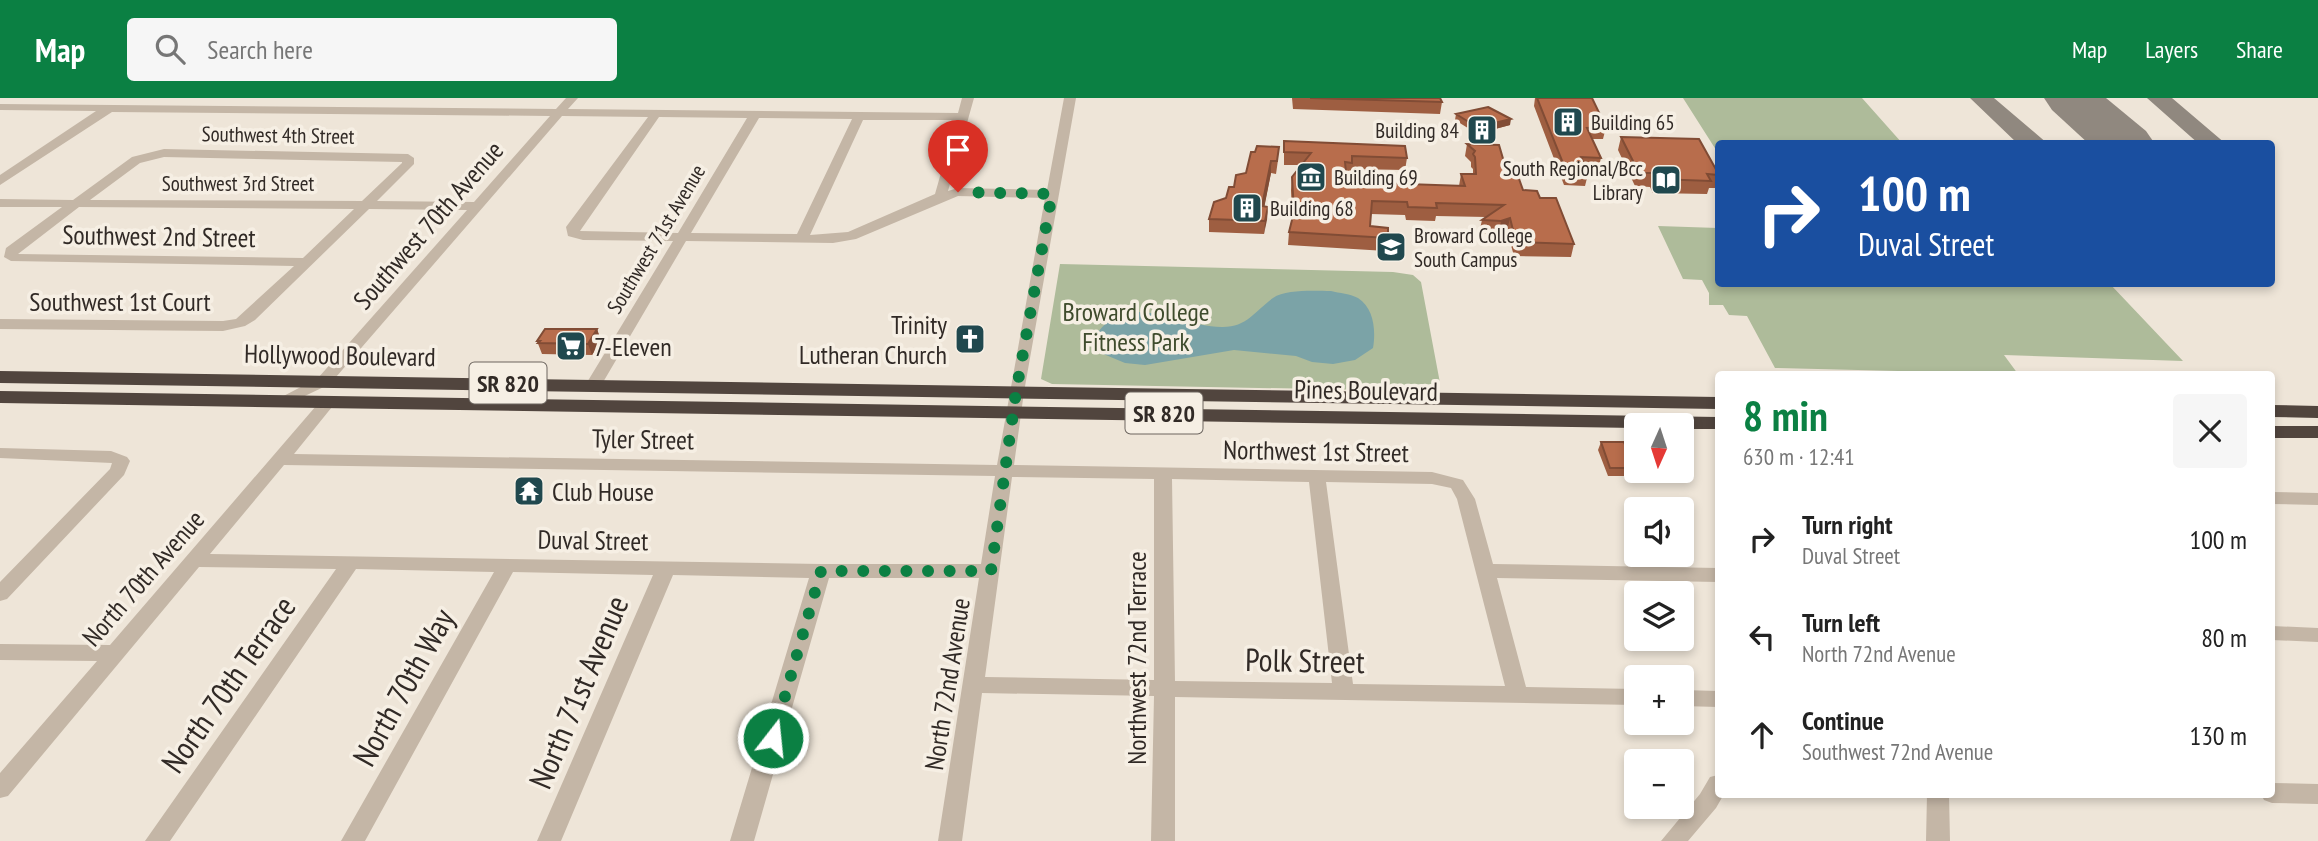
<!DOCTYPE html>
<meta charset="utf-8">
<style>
:root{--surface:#fff;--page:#f6f6f6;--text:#222;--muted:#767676;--accent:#0b8043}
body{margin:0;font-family:"PT Sans Narrow",sans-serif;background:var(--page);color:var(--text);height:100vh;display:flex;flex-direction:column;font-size:26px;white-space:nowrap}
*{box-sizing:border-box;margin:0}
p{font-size:23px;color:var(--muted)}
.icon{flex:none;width:38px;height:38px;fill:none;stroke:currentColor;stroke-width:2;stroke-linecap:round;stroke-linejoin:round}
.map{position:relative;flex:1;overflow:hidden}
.side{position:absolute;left:1715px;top:273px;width:560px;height:427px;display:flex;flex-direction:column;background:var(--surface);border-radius:7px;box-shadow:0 4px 10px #0003}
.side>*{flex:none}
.guide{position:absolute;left:1715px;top:42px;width:560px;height:147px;border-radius:7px;box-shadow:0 4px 10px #0003;background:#1a4fa0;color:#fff;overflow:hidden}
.needle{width:46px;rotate:183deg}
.tools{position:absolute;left:1624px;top:315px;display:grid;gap:14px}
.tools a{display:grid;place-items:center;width:70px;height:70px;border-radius:7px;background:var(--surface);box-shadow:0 4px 10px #0003;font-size:35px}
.pin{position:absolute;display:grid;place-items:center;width:60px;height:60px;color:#fff;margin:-72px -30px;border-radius:50% 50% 50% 0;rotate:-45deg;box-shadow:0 0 7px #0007}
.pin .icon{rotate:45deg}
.me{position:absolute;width:77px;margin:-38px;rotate:16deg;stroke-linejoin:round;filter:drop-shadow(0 0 5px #0008)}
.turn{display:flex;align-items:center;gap:24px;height:147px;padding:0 28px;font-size:32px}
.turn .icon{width:91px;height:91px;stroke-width:2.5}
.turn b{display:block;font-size:49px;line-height:60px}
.round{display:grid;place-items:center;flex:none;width:74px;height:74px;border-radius:7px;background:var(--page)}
.headline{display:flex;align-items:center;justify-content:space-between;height:119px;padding:0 28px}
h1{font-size:42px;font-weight:600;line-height:52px;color:var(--accent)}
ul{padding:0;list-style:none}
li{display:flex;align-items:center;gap:21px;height:98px;padding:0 28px}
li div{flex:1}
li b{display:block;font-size:26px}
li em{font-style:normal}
header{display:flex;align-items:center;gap:42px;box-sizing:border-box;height:98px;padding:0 35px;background:var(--accent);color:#fff}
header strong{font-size:33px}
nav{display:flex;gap:38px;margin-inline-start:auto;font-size:24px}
.search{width:490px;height:63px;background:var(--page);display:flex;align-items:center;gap:18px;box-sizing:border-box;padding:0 24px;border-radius:7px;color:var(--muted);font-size:26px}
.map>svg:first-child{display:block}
.green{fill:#aebb9a}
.water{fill:#7ba3a7}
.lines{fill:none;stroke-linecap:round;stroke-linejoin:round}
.taxiway{fill:#90887f;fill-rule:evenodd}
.runway{fill:#90887f;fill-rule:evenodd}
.minor{fill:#c4b6a6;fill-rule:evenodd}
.highway{fill:#51453e;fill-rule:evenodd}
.wall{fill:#9e5e41}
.shaded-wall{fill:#814c35}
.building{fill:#b86d4c;stroke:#814c35;stroke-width:2}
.route{stroke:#0b8043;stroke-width:12;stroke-dasharray:0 21.6}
.labels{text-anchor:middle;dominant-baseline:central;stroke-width:7;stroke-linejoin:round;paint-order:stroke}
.far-poi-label{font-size:21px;fill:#312a26;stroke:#f6efe4;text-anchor:start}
.far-street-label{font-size:21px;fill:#312a26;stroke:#f6efe4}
.shield{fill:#f6efe4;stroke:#6c655f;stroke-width:2}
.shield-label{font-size:24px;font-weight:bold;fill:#312a26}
.street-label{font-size:26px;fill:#312a26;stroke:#f6efe4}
.park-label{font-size:26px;fill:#3f4c2d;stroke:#f6efe4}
.poi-label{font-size:26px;fill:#312a26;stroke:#f6efe4;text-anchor:start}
.near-street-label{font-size:32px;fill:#312a26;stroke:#f6efe4}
</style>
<header>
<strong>Map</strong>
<div class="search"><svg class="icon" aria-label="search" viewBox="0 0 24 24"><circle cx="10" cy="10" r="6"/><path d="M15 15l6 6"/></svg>Search here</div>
<nav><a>Map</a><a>Layers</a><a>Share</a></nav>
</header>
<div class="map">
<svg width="2318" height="743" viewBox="0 0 2318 743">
<rect width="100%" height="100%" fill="#eee5d8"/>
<path class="green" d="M 1683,0 L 1862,0 L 1902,45 L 1718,46 L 1718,55 Z
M 1658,128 L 1718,130 L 1718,186 L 2110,186 L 2183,263 L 2004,257 L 2018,276 L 1775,270 L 1747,218 L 1729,217 L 1723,207 L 1709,207 L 1709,195 L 1702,182 L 1683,181 Z
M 1060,166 L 1393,174 L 1413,177 L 1421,184 L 1440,285 L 1422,293 L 1052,286 L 1041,281 Z"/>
<path class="water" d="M 1331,193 C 1339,195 1351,196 1358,200 C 1374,210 1376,233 1373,250 L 1355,262 L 1333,266 L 1312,264 L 1296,258 L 1234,252 L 1145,267 L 1125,265 L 1101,255 L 1095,239 C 1126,189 1178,230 1223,229 C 1247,229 1255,213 1273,200 C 1286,191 1314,193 1331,193 Z"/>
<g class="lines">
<path class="taxiway" d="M 1970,0 L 1994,0 L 2048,46 L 2018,46 Z
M 2147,0 L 2172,0 L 2226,46 L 2199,46 Z"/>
<path class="runway" d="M 2044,0 L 2106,0 L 2146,33 L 2155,46 L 2089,46 L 2052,12 Z"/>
<path class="minor" d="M 566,0 L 578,0 L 568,11 L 958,15 L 962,0 L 974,0 L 948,93 L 958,90 L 1047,92 L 1064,0 L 1076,0 L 1024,294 L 1014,367 L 1432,374 L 1463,382 L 1475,401 L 1493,466 L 1718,470 L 1718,484 L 1497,480 L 1526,589 L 1636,591 L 1636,607 L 1175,599 L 1175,743 L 1151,743 L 1154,598 L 982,595 L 962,743 L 938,743 L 979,480 L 829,480 L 754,743 L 730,743 L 809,480 L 673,477 L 561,743 L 537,743 L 653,477 L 513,474 L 365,743 L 341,743 L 494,474 L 356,471 L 170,743 L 145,743 L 336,471 L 199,469 L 8,698 L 0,700 L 0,675 L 97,563 L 0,562 L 0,546 L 110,547 L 322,301 L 334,301 L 336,304 L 294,356 L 997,367 L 1045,100 L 958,98 L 856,141 L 833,145 L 686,143 L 602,286 L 600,289 L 588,289 L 586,286 L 673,143 L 583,142 L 568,138 L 566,129 L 648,19 L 562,18 L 330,286 L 288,306 L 276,306 L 274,303 L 318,280 L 467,112 L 369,111 L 255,222 L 245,228 L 223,233 L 0,231 L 0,221 L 223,223 L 236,221 L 294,168 L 11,163 L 4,159 L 6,150 L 62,109 L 0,109 L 0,101 L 73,102 L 132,59 L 164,51 L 408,56 L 414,60 L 414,66 L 377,103 L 474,104 L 550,18 L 112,14 L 0,87 L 0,77 L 96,13 L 0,12 L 0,6 L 556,11 ZM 659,19 L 747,20 L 678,135 L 580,133 ZM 759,20 L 852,21 L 797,136 L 691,135 ZM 863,22 L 956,22 L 935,96 L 848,134 L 810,137 ZM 164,59 L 402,64 L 402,65 L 362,103 L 90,102 L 140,65 ZM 79,109 L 354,111 L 303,160 L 18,156 ZM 284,367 L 995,378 L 981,466 L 821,466 L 210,456 ZM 1012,379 L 1154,381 L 1154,582 L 985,579 ZM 1172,381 L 1309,384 L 1332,585 L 1175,583 ZM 1326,384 L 1432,386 L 1451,390 L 1457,401 L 1505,588 L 1353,586 Z
M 0,350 L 111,353 L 127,359 L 130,363 L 124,377 L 7,501 L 0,503 L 0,484 L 110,371 L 112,365 L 0,360 Z
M 2272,394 L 2318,395 L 2318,407 L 2272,406 Z
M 2272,528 L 2318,530 L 2318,544 L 2272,542 Z
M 1682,592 L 1718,593 L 1718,609 L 1682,608 Z
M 1718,677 L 1718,696 L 1724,696 L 1716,710 L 1688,743 L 1661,743 L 1700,696 L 1710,679 Z
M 2272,685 L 2318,686 L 2318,706 L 2272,705 L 2264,702 L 2261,696 L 2272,696 Z
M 1927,696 L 1949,696 L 1950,743 L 1926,743 Z"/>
<path class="highway" d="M 0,273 L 1718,299 L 1718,311 L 0,285 Z
M 0,293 L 1718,319 L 1718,331 L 1682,331 L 1682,327 L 1636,327 L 1636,330 L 0,305 Z
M 2272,307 L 2318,308 L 2318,320 L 2272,319 Z
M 2272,328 L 2318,328 L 2318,340 L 2272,340 Z"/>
</g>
<path class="wall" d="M 1292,0 L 1440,0 L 1442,4 L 1440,16 L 1293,11 Z
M 1535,0 L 1592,0 L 1606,29 L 1603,41 L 1592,41 L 1601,60 L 1598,72 L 1586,72 L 1588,76 L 1585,88 L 1564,87 L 1534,8 Z
M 1456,16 L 1510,27 L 1495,31 L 1495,33 L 1479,37 L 1455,22 Z
M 1621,39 L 1718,75 L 1718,80 L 1715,90 L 1709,90 L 1707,96 L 1653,95 L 1650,89 L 1635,88 L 1618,52 Z
M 1284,43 L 1407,60 L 1405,72 L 1352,71 L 1351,77 L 1346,77 L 1347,84 L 1459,88 L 1461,76 L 1473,76 L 1473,71 L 1471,69 L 1471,64 L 1465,58 L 1467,46 L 1504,64 L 1523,92 L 1540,100 L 1574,146 L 1571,159 L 1514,158 L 1507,133 L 1499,136 L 1479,135 L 1482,122 L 1486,119 L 1436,118 L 1435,123 L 1406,122 L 1405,117 L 1371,116 L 1370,128 L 1388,140 L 1386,153 L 1288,147 L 1289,134 L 1292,119 L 1291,92 L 1292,79 L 1301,67 L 1284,67 Z
M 1255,54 L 1278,62 L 1276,76 L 1271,75 L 1264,109 L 1268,109 L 1264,136 L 1209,134 L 1209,121 L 1234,89 L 1246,75 Z
M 597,231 L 601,243 L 592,257 L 542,256 L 537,243 Z
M 1601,344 L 1635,370 L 1632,378 L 1608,378 L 1598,352 Z"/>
<path class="shaded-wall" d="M 1511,21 L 1510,27 L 1495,31 L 1495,33 L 1479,37 L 1480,31 L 1494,25 Z
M 1271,63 L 1271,75 L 1262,121 L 1262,108 Z
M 1268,109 L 1267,122 L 1264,136 L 1265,123 Z
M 1510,120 L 1507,133 L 1499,136 L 1501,123 Z
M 597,231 L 601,243 L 592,257 L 588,246 Z"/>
<path class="building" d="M 1310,0 L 1440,0 L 1442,4 Z
M 1537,0 L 1592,0 L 1606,29 L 1587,30 L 1601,60 L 1581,59 L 1588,76 L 1567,75 Z
M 1488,9 L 1511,21 L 1494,25 L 1496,27 L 1480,31 L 1456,16 Z
M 1621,39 L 1699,41 L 1718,75 L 1718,77 L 1707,76 L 1711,83 L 1656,81 L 1653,75 L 1639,75 Z
M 1284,43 L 1405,48 L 1407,60 L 1352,58 L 1352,65 L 1345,64 L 1347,84 L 1465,88 L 1461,76 L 1476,76 L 1475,59 L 1473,56 L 1475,53 L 1467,46 L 1499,47 L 1504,64 L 1513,64 L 1523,92 L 1537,93 L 1540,100 L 1556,100 L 1574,146 L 1516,144 L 1510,120 L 1501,123 L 1482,122 L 1504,107 L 1436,105 L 1437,110 L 1408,109 L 1407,104 L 1372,103 L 1370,128 L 1388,130 L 1388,140 L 1289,134 L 1294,114 L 1292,79 L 1311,55 L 1284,54 Z
M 1257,48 L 1279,49 L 1277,63 L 1271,63 L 1262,108 L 1268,109 L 1265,123 L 1209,121 L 1214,104 L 1226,100 L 1229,89 L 1234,89 L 1236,77 L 1246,75 L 1251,54 L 1255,54 Z
M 545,231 L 597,231 L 588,246 L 538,245 L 540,243 L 537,243 Z
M 1601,344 L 1624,344 L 1635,370 L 1610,370 Z"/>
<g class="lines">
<path class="route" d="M 773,640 L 821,473 L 991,473 L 1016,294 L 1052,96 L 958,94"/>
</g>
<defs>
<g id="building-square" transform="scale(1.575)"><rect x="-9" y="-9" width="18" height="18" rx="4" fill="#20484e" stroke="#f6efe4"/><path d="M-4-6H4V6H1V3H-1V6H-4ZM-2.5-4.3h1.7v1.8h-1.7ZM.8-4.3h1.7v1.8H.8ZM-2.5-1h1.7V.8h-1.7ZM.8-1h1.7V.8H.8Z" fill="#fff"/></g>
<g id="museum-square" transform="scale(1.575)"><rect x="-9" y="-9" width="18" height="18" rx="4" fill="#20484e" stroke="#f6efe4"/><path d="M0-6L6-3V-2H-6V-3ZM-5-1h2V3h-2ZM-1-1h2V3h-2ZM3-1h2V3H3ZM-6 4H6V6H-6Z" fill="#fff"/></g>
<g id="library-square" transform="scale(1.575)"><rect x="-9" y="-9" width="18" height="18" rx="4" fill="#20484e" stroke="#f6efe4"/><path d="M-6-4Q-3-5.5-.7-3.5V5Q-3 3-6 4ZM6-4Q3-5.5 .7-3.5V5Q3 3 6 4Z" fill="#fff"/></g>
<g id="university-square" transform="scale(1.575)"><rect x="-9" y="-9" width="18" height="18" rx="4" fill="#20484e" stroke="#f6efe4"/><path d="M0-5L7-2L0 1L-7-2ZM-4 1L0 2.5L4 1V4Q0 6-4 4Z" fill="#fff"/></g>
<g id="church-square" transform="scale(1.575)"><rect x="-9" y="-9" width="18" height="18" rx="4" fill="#20484e" stroke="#f6efe4"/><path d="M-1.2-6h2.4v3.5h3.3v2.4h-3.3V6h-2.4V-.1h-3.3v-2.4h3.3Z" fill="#fff"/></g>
<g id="supermarket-square" transform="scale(1.575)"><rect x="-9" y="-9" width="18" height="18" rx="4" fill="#20484e" stroke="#f6efe4"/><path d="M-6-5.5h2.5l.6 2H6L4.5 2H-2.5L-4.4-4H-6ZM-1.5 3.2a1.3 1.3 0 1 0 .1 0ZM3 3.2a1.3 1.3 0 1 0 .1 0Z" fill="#fff"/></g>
<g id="temple-square" transform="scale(1.575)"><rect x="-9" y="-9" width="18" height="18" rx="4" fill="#20484e" stroke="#f6efe4"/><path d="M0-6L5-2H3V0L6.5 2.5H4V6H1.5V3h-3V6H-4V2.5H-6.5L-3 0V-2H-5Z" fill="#fff"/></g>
</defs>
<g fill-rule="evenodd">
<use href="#building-square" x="1568" y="24"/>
<use href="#building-square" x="1482" y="32"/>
<use href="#museum-square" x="1311" y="79"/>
<use href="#library-square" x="1666" y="82"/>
<use href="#building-square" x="1247" y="110"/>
<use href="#university-square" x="1391" y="149"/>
<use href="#church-square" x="970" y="241"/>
<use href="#supermarket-square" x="571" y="248"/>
<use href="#temple-square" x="529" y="393"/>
</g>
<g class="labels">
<g class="far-poi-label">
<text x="1591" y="24">Building 65</text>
<text x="1459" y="32" text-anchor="end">Building 84</text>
<text x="1643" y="70" text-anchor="end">South Regional/Bcc<tspan x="1643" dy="24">Library</tspan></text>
<text x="1334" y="79">Building 69</text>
<text x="1270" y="110">Building 68</text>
<text x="1414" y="137">Broward College<tspan x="1414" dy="24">South Campus</tspan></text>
</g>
<g class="far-street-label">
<text transform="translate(278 37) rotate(1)">Southwest 4th Street</text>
<text x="238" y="85">Southwest 3rd Street</text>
<text transform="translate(656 141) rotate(-59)">Southwest 71st Avenue</text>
</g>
<g class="shield">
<rect x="469.5" y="264.5" width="77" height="41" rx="5"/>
<rect x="1125.5" y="294.5" width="77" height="41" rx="5"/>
</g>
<g class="shield-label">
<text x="508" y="285">SR 820</text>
<text x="1164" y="315">SR 820</text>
</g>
<g class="street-label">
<text transform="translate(428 127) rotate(-49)">Southwest 70th Avenue</text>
<text transform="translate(159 138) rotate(1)">Southwest 2nd Street</text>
<text x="120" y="203">Southwest 1st Court</text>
<text transform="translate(340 257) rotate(1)">Hollywood Boulevard</text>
<text transform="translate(1366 292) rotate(1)">Pines Boulevard</text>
<text transform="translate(643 341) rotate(1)">Tyler Street</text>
<text transform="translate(1316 353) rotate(1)">Northwest 1st Street</text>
<text transform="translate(593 442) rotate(1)">Duval Street</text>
<text transform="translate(143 480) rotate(-49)">North 70th Avenue</text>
<text transform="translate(1136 560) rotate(-90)">Northwest 72nd Terrace</text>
<text transform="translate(947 586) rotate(-81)">North 72nd Avenue</text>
</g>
<g class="park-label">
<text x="1136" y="213">Broward College<tspan x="1136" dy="30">Fitness Park</tspan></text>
</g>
<g class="poi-label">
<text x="947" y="226" text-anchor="end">Trinity<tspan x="947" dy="30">Lutheran Church</tspan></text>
<text x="594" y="248">7-Eleven</text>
<text x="552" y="393">Club House</text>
</g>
<g class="near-street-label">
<text transform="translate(1305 562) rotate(1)">Polk Street</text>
<text transform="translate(228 586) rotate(-55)">North 70th Terrace</text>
<text transform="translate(403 589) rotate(-61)">North 70th Way</text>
<text transform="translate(578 594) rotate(-67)">North 71st Avenue</text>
</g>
</g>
</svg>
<div class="tools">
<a><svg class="needle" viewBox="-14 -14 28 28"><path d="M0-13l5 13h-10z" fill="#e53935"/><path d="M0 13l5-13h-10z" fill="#767676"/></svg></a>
<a><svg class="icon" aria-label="sound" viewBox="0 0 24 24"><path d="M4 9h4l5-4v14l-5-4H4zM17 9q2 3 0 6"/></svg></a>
<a><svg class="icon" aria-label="layers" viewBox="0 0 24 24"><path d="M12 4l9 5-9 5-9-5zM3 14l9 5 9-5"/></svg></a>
<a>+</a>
<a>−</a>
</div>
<div class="pin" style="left:958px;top:94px;background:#d93025"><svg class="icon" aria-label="arrive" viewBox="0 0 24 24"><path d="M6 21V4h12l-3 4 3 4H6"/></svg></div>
<svg class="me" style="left:773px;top:640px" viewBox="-20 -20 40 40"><circle r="17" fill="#0b8043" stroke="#fff" stroke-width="3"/><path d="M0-11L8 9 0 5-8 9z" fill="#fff"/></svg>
<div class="guide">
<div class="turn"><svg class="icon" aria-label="right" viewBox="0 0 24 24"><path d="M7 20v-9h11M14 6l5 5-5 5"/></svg><div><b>100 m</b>Duval Street</div></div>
</div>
<section class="side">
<div class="headline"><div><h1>8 min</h1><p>630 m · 12:41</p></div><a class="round"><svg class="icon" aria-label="close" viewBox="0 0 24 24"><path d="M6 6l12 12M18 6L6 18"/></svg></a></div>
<ul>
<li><svg class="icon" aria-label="right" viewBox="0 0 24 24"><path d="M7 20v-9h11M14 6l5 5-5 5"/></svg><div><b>Turn right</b><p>Duval Street</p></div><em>100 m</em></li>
<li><svg class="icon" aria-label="left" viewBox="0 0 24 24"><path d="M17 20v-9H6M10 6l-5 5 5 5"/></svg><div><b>Turn left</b><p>North 72nd Avenue</p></div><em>80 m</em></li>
<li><svg class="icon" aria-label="ahead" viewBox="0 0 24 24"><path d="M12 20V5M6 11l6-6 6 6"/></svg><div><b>Continue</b><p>Southwest 72nd Avenue</p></div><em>130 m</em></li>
</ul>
</section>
</div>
